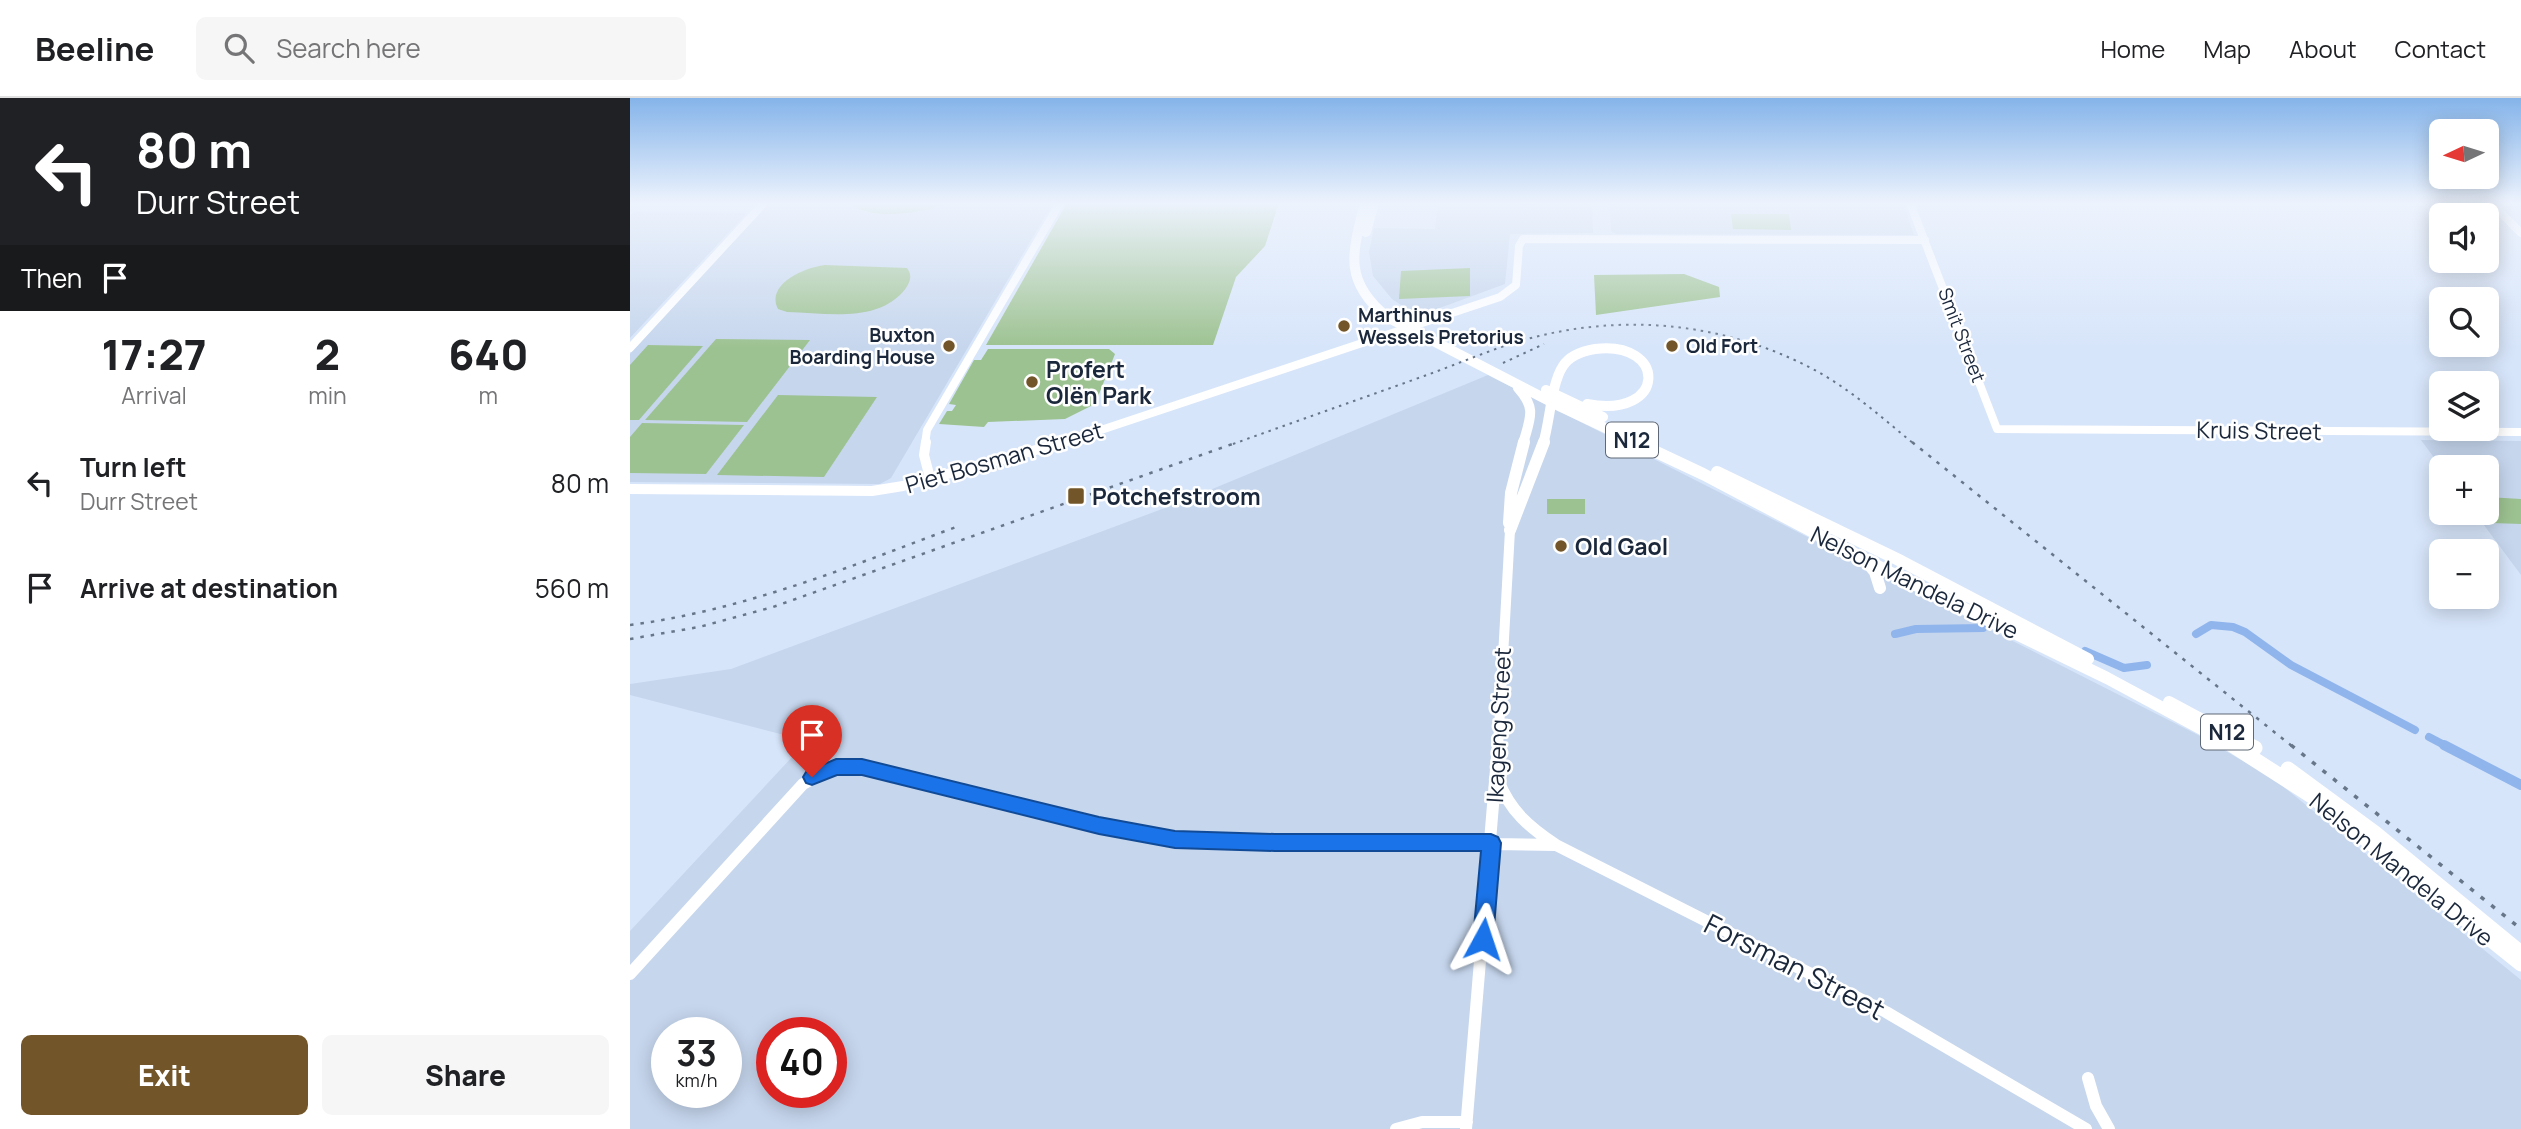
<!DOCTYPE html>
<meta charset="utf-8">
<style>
:root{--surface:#fff;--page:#f6f6f6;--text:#202124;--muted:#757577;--line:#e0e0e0;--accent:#725629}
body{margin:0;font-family:Manrope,sans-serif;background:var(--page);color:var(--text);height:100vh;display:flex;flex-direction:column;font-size:26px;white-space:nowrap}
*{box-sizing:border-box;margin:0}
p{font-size:23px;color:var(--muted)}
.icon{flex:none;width:38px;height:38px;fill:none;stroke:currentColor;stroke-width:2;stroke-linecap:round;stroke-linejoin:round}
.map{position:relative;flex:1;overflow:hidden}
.panel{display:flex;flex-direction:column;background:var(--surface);width:630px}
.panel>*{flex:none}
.banner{background:#202124;color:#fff;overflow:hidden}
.needle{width:46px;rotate:266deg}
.fabs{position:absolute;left:1799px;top:21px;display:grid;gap:14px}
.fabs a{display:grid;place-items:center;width:70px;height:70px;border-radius:10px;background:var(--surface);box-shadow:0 4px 18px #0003;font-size:35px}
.speed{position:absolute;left:21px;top:919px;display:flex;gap:14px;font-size:35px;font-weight:700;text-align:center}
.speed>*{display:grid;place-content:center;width:91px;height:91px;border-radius:50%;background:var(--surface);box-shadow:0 4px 18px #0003;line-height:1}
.speed small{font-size:18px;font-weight:400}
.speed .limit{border:10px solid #d22;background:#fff;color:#111}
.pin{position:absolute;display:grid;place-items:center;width:60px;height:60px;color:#fff;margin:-72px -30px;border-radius:50% 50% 50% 0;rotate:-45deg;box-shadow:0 0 7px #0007}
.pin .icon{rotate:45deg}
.me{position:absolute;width:77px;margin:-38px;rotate:5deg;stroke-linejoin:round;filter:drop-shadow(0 0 5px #0008)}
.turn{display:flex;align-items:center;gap:24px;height:147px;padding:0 21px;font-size:32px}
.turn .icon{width:91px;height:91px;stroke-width:2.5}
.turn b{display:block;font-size:49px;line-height:60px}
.then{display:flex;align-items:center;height:66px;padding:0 21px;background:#0003;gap:14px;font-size:26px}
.eta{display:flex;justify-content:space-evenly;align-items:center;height:119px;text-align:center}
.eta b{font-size:42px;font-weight:800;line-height:49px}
.primary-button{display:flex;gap:14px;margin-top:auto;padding:14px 21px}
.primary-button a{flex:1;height:80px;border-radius:10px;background:var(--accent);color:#fff;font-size:28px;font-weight:800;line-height:80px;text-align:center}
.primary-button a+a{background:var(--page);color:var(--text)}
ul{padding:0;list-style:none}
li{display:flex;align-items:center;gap:21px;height:105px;padding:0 21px}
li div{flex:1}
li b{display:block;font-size:26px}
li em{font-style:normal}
header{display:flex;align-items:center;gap:42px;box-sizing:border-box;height:98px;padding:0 35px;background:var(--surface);border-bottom:2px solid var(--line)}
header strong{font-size:33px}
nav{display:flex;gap:38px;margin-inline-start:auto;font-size:24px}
.search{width:490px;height:63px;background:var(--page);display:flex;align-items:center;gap:18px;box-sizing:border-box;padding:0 24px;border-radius:10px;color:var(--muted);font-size:26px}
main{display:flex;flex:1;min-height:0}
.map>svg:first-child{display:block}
.built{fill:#c6d6ed;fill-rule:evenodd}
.green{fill:#9dc291}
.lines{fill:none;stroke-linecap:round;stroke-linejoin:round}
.canal-far1{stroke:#90b5ed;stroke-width:8}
.canal{stroke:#90b5ed;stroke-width:10}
.tertiary-far2{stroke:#fff;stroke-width:8}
.tertiary-far1{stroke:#fff;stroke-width:10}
.tertiary{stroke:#fff;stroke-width:12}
.trunk-far2{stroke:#fff;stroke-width:10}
.trunk-far1{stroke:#fff;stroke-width:12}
.trunk{stroke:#fff;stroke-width:15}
.rail-far2{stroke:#68768a;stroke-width:2;stroke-dasharray:2.5 5;stroke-linecap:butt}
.rail-far1{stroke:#68768a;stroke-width:2.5;stroke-dasharray:3.5 7;stroke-linecap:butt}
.rail{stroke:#68768a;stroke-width:3.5;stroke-dasharray:4.5 9;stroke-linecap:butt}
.route{fill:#1a73e8;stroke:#114b97;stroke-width:2}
.poi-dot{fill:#725629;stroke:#fff;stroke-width:2.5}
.labels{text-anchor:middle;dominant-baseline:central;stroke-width:5;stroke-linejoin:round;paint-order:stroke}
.far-poi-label{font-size:19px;font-weight:bold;fill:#1b283c;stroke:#fff;text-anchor:start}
.far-street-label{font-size:19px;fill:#1b283c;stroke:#fff}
.shield{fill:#fff;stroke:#5f6876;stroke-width:2}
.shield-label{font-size:21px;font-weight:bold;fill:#1b283c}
.poi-label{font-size:23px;font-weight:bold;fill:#1b283c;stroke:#fff;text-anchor:start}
.street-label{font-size:23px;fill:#1b283c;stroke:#fff}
.near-street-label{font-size:28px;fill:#1b283c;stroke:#fff}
</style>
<header>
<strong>Beeline</strong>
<div class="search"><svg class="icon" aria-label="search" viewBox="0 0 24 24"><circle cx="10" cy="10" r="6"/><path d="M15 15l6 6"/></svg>Search here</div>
<nav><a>Home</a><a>Map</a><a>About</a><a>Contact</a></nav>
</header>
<main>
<section class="panel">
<div class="banner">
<div class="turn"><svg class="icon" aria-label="left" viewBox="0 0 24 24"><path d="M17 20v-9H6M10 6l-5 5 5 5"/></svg><div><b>80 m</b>Durr Street</div></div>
<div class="then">Then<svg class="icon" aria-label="arrive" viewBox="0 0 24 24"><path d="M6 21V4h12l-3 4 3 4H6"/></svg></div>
</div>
<div class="eta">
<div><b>17:27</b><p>Arrival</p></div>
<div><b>2</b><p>min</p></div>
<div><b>640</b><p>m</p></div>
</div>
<ul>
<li><svg class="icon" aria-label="left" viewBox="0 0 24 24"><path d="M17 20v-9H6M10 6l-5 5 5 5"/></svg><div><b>Turn left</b><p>Durr Street</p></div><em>80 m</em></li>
<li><svg class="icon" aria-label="arrive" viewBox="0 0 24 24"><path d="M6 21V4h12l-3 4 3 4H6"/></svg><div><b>Arrive at destination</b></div><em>560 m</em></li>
</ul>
<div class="primary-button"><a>Exit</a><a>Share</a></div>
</section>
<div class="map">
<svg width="1891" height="1031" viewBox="0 0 1891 1031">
<rect width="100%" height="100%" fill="#d7e5fa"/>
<path class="built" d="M 137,105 L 423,105 L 261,380 L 250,386 L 0,384 L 0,256 Z
M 808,105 L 962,105 L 963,135 L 880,136 L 875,186 L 788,218 L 762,201 L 743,178 L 739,154 L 744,130 L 805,131 Z
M 980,105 L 1273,105 L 1284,137 L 986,136 L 981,133 Z
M 4,114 L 117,115 L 0,240 L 0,118 Z
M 858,277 L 1568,637 L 1644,681 L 1891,882 L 1891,1031 L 0,1031 L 0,833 L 177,643 L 0,597 L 0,586 L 101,571 L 551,404 ZM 37,934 L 96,934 L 96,994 L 37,994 ZM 142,934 L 201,934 L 201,994 L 142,994 Z
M 1791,342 L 1891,343 L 1891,477 L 1845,415 L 1857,415 L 1857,369 L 1811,369 Z"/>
<path class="green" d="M 219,105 L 317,105 C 297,116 236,123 219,105 Z
M 437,105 L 649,105 L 635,148 L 606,179 L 583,247 L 356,247 Z
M 1101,116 L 1159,116 L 1161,132 L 1103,131 Z
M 195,167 L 277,170 C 282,177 281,182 276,190 C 249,226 196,215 157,214 L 148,211 C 135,186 176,169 195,167 Z
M 840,170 L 840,198 L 769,201 L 771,173 Z
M 1054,176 L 1089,189 L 1090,199 L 966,217 L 964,177 Z
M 86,241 L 180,242 L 117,324 L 15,322 Z
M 18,247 L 73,248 L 9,322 L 0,322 L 0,267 Z
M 358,251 L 479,251 L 485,256 L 465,306 L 435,321 L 358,324 L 354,329 L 309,326 L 317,313 L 322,313 L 326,307 L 319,306 L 344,262 L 351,262 Z
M 148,297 L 247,299 L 194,379 L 87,377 Z
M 12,325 L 114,327 L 76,376 L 0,375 L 0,339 Z
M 1857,399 L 1891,401 L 1891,426 L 1862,425 L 1856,415 Z
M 917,401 L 955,401 L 955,416 L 917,416 Z"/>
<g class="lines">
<path class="canal-far1" d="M 1265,536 L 1286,531 L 1353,530
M 1566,536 L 1581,527 L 1603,529 L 1615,534 L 1661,567 L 1785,632
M 1455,553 L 1494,570 L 1517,567
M 1799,639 L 1818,649"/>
<path class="canal" d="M 1814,647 L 1891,687"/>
<path class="tertiary-far2" d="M 1280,105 L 1367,331 L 1891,334
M 1861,105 L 1891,135
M 0,250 L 134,105
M 295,346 L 297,332 L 430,105
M 429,346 L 870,199 L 886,187 L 889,148 L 893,141 L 1295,142"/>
<path class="tertiary-far1" d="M 296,344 L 294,357 L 300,380
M 0,391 L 242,393 L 273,388 L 435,344
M 868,649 L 880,432"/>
<path class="tertiary" d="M 868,682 C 880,713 899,729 926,747
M 0,876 L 173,686 L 201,671 L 232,669 L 469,728 L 545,741 L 926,747 L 1256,914 L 1456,1031
M 1458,980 L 1466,1008 L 1479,1031
M 766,1031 L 792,1024 L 837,1024
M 836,1031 L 868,647"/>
<path class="trunk-far2" d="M 735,105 C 722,155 713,183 757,219 L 931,309 L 1009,346
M 736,134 L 744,105
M 888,290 C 907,311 900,320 893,346
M 916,292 L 973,319
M 913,346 C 920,324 921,286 933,268 C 940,257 953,253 965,251 C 1037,242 1038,321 957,306"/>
<path class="trunk-far1" d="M 1005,344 L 1073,376 L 1261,475 L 1477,580 L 1605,649
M 1087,374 L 1271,463 L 1458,561
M 879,425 L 881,395 L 894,344
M 880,432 L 914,344
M 1236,463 L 1245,474 L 1250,490
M 1539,604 L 1623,649"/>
<path class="trunk" d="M 1602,647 L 1683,699 L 1891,866
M 1619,647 L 1625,650
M 1658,671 L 1745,735 L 1891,855"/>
<path class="rail-far2" d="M 873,265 L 914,246
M 603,346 C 667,323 730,301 794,278 C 831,265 870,247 909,238 C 999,216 1094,226 1177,268 C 1217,288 1250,318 1284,346"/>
<path class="rail-far1" d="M 1282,344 L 1663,649
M 0,527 C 114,512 219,469 326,429
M 0,541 L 69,529 L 143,509 L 608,344"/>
<path class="rail" d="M 1661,647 L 1891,831"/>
</g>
<linearGradient id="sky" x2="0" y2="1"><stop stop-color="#85b4ea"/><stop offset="0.42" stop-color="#edf3fd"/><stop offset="1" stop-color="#edf3fd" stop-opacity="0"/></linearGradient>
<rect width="1891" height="250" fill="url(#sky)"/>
<path class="route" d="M 206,661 L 232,661 L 469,719 L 545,733 L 645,736 L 861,736 L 868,739 L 871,745 L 863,841 L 860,848 L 853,851 L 846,848 L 843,841 L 851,753 L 645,753 L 545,750 L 469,736 L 232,677 L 207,677 L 182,687 L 176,685 L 173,679 L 176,674 Z"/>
<g class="poi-dot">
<circle cx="714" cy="228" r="7"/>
<circle cx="319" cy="248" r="7"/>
<circle cx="1042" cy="248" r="7"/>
<circle cx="402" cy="284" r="7"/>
<rect x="437" y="389" width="18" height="18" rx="3.5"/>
<circle cx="931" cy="448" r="7"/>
</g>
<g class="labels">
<g class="far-poi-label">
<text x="728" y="217">Marthinus<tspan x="728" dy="22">Wessels Pretorius</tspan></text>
<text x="305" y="237" text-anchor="end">Buxton<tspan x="305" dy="22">Boarding House</tspan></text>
<text x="1056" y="248">Old Fort</text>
</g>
<g class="far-street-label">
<text transform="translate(1332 237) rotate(69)">Smit Street</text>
</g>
<g class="shield">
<rect x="976" y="324.5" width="52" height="35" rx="5"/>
<rect x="1571" y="616.5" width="52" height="35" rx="5"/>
</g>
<g class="shield-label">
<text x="1002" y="342">N12</text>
<text x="1597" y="634">N12</text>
</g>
<g class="poi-label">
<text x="416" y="271">Profert<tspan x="416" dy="26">Olën Park</tspan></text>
<text x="462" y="398">Potchefstroom</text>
<text x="945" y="448">Old Gaol</text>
</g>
<g class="street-label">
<text transform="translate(1629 332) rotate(1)">Kruis Street</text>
<text transform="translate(374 359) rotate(-16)">Piet Bosman Street</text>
<text transform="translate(1285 484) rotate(26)">Nelson Mandela Drive</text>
<text transform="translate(868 627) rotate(-87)">Ikageng Street</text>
<text transform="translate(1772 771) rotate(39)">Nelson Mandela Drive</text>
</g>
<g class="near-street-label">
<text transform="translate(1165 868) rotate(27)">Forsman Street</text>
</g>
</g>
</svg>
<div class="fabs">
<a><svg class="needle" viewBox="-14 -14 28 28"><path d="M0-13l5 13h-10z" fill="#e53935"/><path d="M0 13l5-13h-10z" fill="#757577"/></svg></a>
<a><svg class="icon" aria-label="sound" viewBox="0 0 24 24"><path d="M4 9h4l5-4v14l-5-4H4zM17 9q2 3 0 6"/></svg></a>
<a><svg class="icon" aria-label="search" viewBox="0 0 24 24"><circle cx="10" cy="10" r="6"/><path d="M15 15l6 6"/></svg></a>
<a><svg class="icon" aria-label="layers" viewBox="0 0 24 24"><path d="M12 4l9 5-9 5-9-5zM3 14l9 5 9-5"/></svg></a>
<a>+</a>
<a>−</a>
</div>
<div class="speed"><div>33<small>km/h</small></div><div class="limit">40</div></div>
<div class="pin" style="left:182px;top:679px;background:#d93025"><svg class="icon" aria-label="arrive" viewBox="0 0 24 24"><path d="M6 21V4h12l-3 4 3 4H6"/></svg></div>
<svg class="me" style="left:853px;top:841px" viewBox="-20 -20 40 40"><path d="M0-17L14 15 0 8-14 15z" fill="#1a73e8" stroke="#fff" stroke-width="4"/></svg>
</div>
</main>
